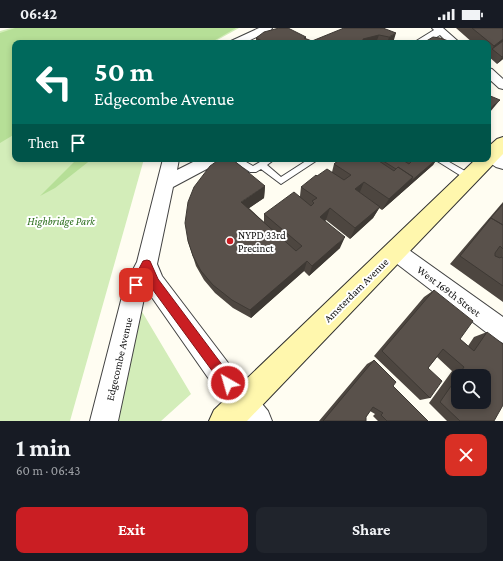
<!DOCTYPE html>
<meta charset="utf-8">
<style>
:root{--surface:#171b24;--page:#20242c;--text:#f1f3f6;--muted:#9ea1a6;--accent:#ca1e23}
body{margin:0;font-family:"Crimson Pro",serif;background:var(--page);color:var(--text);height:100vh;display:flex;flex-direction:column;font-size:15px;white-space:nowrap}
*{box-sizing:border-box;margin:0}
p{font-size:13px;color:var(--muted)}
.icon{flex:none;width:22px;height:22px;fill:none;stroke:currentColor;stroke-width:2;stroke-linecap:round;stroke-linejoin:round}
.map{position:relative;height:393px;overflow:hidden}
.side{display:flex;flex-direction:column;background:var(--surface);flex:1}
.side>*{flex:none}
.hud{position:absolute;left:12px;top:12px;width:479px;height:122px;border-radius:8px;box-shadow:0 2px 6px #0003;background:#00695c;color:#fff;overflow:hidden}
.fabs{position:absolute;left:451px;top:341px;display:grid;gap:8px}
.fabs a{display:grid;place-items:center;width:40px;height:40px;border-radius:8px;background:var(--surface);box-shadow:0 2px 6px #0003;font-size:20px}
.pin{position:absolute;display:grid;place-items:center;width:34px;height:34px;color:#fff;margin:-17px;border-radius:8px;box-shadow:0 2px 6px #0006}
.me{position:absolute;width:44px;margin:-22px;rotate:322deg;stroke-linejoin:round;filter:drop-shadow(0 0 3px #0008)}
.turn{display:flex;align-items:center;gap:14px;height:84px;padding:0 16px;font-size:18px}
.turn .icon{width:52px;height:52px;stroke-width:2.5}
.turn b{display:block;font-size:28px;line-height:34px}
.then{display:flex;align-items:center;height:38px;padding:0 16px;background:#0003;gap:8px;font-size:15px}
.round{display:grid;place-items:center;flex:none;width:42px;height:42px;border-radius:8px;background:var(--page)}
.headline{display:flex;align-items:center;justify-content:space-between;height:68px;padding:0 16px}
h1{font-size:24px;font-weight:700;line-height:30px}
.primary-button{display:flex;gap:8px;margin-top:auto;padding:8px 16px}
.primary-button a{flex:1;height:46px;border-radius:8px;background:var(--accent);color:#fff;font-size:16px;font-weight:700;line-height:46px;text-align:center}
.primary-button a+a{background:var(--page);color:var(--text)}
.status{display:flex;justify-content:space-between;align-items:center;height:28px;padding:0 20px;background:var(--surface);direction:ltr}
.status svg{height:11px;fill:currentColor}
.map>svg:first-child{display:block}
.green{fill:#d3edb9}
.forest{fill:#b6df97}
.lines{fill:none;stroke-linecap:round;stroke-linejoin:round}
.service-casing{stroke:#434343;stroke-width:2}
.minor-casing{stroke:#434343;stroke-width:2}
.tertiary-casing{stroke:#434343;stroke-width:2}
.secondary-casing{stroke:#323232;stroke-width:2}
.service{fill:#fff;fill-rule:evenodd}
.minor{fill:#fff;fill-rule:evenodd}
.tertiary{fill:#fff;fill-rule:evenodd}
.secondary{fill:#fff7ad;fill-rule:evenodd}
.wall{fill:#4d4640}
.shaded-wall{fill:#3e3934}
.building{fill:#59514b;stroke:#3e3934}
.route{fill:#ca1e23;stroke:#831417}
.poi-dot{fill:#ca1e23;stroke:#fff;stroke-width:1.5}
.labels{text-anchor:middle;dominant-baseline:central;stroke-width:4;stroke-linejoin:round;paint-order:stroke}
.park-label{font-size:11px;font-style:italic;fill:#2a6d1b;stroke:#fff}
.poi-label{font-size:11px;fill:#101010;stroke:#fff;text-anchor:start}
.street-label{font-size:11px;fill:#101010;stroke:#fff}
</style>
<div class="status"><b>06:42</b><svg viewBox="0 0 49 12"><path d="M0 12V9h3v3zM5 12V6h3v6zM10 12V3h3v9zM15 12V0h3v12zM26 1h20v11H26zM47 4h2v5h-2z"/></svg></div>
<div class="map">
<svg width="503" height="393" viewBox="0 0 503 393">
<rect width="100%" height="100%" fill="#fffdf2"/>
<path class="green" d="M 11,0 L 239,0 L 212,15 L 15,15 L 15,131 L 144,131 L 70,393 L 0,393 L 0,3 Z
M 141,282 L 191,366 L 161,393 L 113,393 Z"/>
<path class="forest" d="M 15,0 L 236,0 L 210,15 L 15,15 L 15,106 L 0,115 L 0,5 Z
M 77,131 L 92,131 L 55,160 L 40,168 Z"/>
<g class="lines">
<g class="service-casing">
<path id="service" d="M 231,131 L 241,131 L 253,138 L 265,131 L 275,131 L 267,137 L 281,149 L 309,131 L 319,131 L 281,156 L 261,141 L 256,144 L 250,144 Z
M 434,131 L 444,131 L 472,147 L 473,149 L 469,152 L 466,151 Z"/>
</g>
<g class="minor-casing">
<path id="minor" d="M 259,0 L 272,0 L 271,2 L 244,15 L 230,15 L 231,13 Z
M 432,0 L 443,0 L 460,15 L 448,15 L 440,7 L 426,15 L 413,15 L 434,2 Z
M 488,40 L 492,41 L 503,51 L 503,61 L 499,60 L 488,50 Z
M 163,131 L 179,131 L 177,142 L 199,131 L 220,131 L 218,135 L 173,159 L 157,236 L 162,248 L 229,336 L 268,383 L 272,393 L 241,393 L 211,354 L 146,261 L 118,393 L 90,393 L 125,257 L 137,234 Z
M 395,214 L 402,217 L 503,289 L 503,315 L 495,311 L 388,229 L 385,223 L 388,217 Z"/>
</g>
<g class="tertiary-casing">
<path id="tertiary" d="M 491,121 L 503,126 L 503,141 L 496,139 L 484,131 L 488,131 L 488,122 Z"/>
</g>
<g class="secondary-casing">
<path id="secondary" d="M 503,109 L 503,126 L 247,393 L 209,393 L 214,382 L 476,131 L 488,131 L 488,119 L 497,111 Z"/>
</g>
<use href="#service" class="service"/>
<use href="#minor" class="minor"/>
<use href="#tertiary" class="tertiary"/>
<use href="#secondary" class="secondary"/>
</g>
<path class="wall" d="M 383,0 L 393,15 L 256,15 L 256,10 L 306,9 L 306,11 L 312,13 Z
M 456,0 L 503,0 L 503,31 L 497,36 L 488,28 L 488,15 L 473,15 Z
M 340,131 L 437,131 L 433,137 L 382,182 L 379,180 L 373,190 L 350,211 L 326,192 L 325,193 L 340,220 L 309,248 L 304,243 L 251,290 L 233,280 L 215,265 L 204,252 L 196,238 L 188,213 L 265,158 L 264,170 L 249,180 L 264,194 L 264,186 L 300,168 L 301,159 L 332,144 L 334,136 Z
M 503,174 L 503,274 L 450,236 Z
M 434,262 L 460,311 L 468,318 L 474,309 L 487,304 L 494,393 L 447,393 L 429,375 L 452,343 L 437,329 L 428,340 L 430,370 L 420,372 L 374,328 L 424,269 Z
M 374,332 L 393,358 L 428,393 L 378,393 L 373,388 L 375,386 L 370,383 L 366,389 L 366,393 L 319,393 L 367,336 Z"/>
<path class="shaded-wall" d="M 396,5 L 393,15 L 387,15 L 389,9 Z
M 379,7 L 376,15 L 359,15 L 363,11 Z
M 503,11 L 503,16 L 492,21 L 494,18 Z
M 503,28 L 503,31 L 497,36 L 502,29 Z
M 500,72 L 490,84 L 488,86 L 488,82 Z
M 437,131 L 433,137 L 382,182 L 389,171 L 413,149 Z
M 364,154 L 359,166 L 355,161 Z
M 265,158 L 264,170 L 242,185 L 241,174 Z
M 380,179 L 373,190 L 350,211 L 355,200 Z
M 330,180 L 326,192 L 316,200 L 320,189 Z
M 345,209 L 340,220 L 309,248 L 312,238 Z
M 307,233 L 304,243 L 251,290 L 250,282 Z"/>
<path class="building" d="M 279,0 L 288,0 L 306,9 L 304,10 L 312,13 L 344,0 L 383,0 L 396,5 L 389,9 L 379,7 L 363,11 L 363,13 L 360,15 L 361,15 L 266,15 L 256,10 L 264,4 Z
M 472,0 L 503,0 L 502,1 L 503,2 L 503,11 L 494,18 Z
M 433,9 L 440,10 L 454,15 L 423,15 Z
M 503,13 L 503,28 L 502,29 L 492,21 Z
M 488,67 L 500,72 L 488,82 Z
M 220,131 L 232,131 L 265,158 L 241,174 L 296,223 L 302,218 L 264,186 L 294,164 L 311,178 L 314,175 L 312,173 L 317,170 L 301,159 L 316,147 L 317,148 L 327,141 L 344,152 L 351,147 L 334,136 L 340,131 L 376,131 L 394,143 L 398,139 L 413,149 L 389,171 L 364,154 L 355,161 L 380,179 L 355,200 L 330,180 L 320,189 L 345,209 L 312,238 L 307,233 L 250,282 L 232,272 L 213,257 L 201,243 L 193,228 L 188,213 L 185,195 L 188,174 L 194,159 L 210,138 Z
M 380,131 L 401,131 L 409,136 L 414,131 L 437,131 L 410,154 L 413,149 L 398,139 L 396,141 Z
M 503,176 L 503,197 L 491,190 L 488,193 Z
M 491,190 L 503,197 L 503,221 L 500,218 L 495,225 L 495,228 L 500,230 L 501,229 L 503,230 L 503,258 L 460,228 Z
M 434,262 L 473,293 L 460,311 L 474,323 L 487,304 L 503,316 L 503,377 L 494,393 L 460,393 L 440,374 L 458,348 L 458,374 L 484,374 L 484,348 L 458,348 L 464,339 L 443,321 L 428,340 L 442,353 L 430,370 L 382,323 Z
M 374,332 L 396,354 L 393,358 L 428,393 L 387,393 L 381,387 L 383,385 L 373,379 L 366,389 L 366,393 L 323,393 Z"/>
<path class="route" d="M 147,232 L 150,233 L 158,251 L 232,350 L 234,355 L 232,359 L 228,361 L 224,359 L 150,258 L 146,248 L 140,261 L 136,262 L 132,261 L 131,257 L 132,254 L 143,233 Z"/>
<circle class="poi-dot" cx="230" cy="213" r="4"/>
<g class="labels">
<g class="park-label">
<text x="61" y="193">Highbridge Park</text>
</g>
<g class="poi-label">
<text x="238" y="207">NYPD 33rd<tspan x="238" dy="13">Precinct</tspan></text>
</g>
<g class="street-label">
<text transform="translate(356 262) rotate(-45)">Amsterdam Avenue</text>
<text transform="translate(449 263) rotate(37)">West 169th Street</text>
<text transform="translate(119 331) rotate(-77)">Edgecombe Avenue</text>
</g>
</g>
</svg>
<div class="fabs">
<a><svg class="icon" aria-label="search" viewBox="0 0 24 24"><circle cx="10" cy="10" r="6"/><path d="M15 15l6 6"/></svg></a>
</div>
<div class="pin" style="left:136px;top:257px;background:#d93025"><svg class="icon" aria-label="arrive" viewBox="0 0 24 24"><path d="M6 21V4h12l-3 4 3 4H6"/></svg></div>
<svg class="me" style="left:228px;top:355px" viewBox="-20 -20 40 40"><circle r="17" fill="#ca1e23" stroke="#fff" stroke-width="3"/><path d="M0-11L8 9 0 5-8 9z" fill="#fff"/></svg>
<div class="hud">
<div class="turn"><svg class="icon" aria-label="left" viewBox="0 0 24 24"><path d="M17 20v-9H6M10 6l-5 5 5 5"/></svg><div><b>50 m</b>Edgecombe Avenue</div></div>
<div class="then">Then<svg class="icon" aria-label="arrive" viewBox="0 0 24 24"><path d="M6 21V4h12l-3 4 3 4H6"/></svg></div>
</div>
</div>
<section class="side">
<div class="headline"><div><h1>1 min</h1><p>60 m · 06:43</p></div><a class="round" style="background:#d93025;color:#fff"><svg class="icon" aria-label="close" viewBox="0 0 24 24"><path d="M6 6l12 12M18 6L6 18"/></svg></a></div>
<div class="primary-button"><a>Exit</a><a>Share</a></div>
</section>
